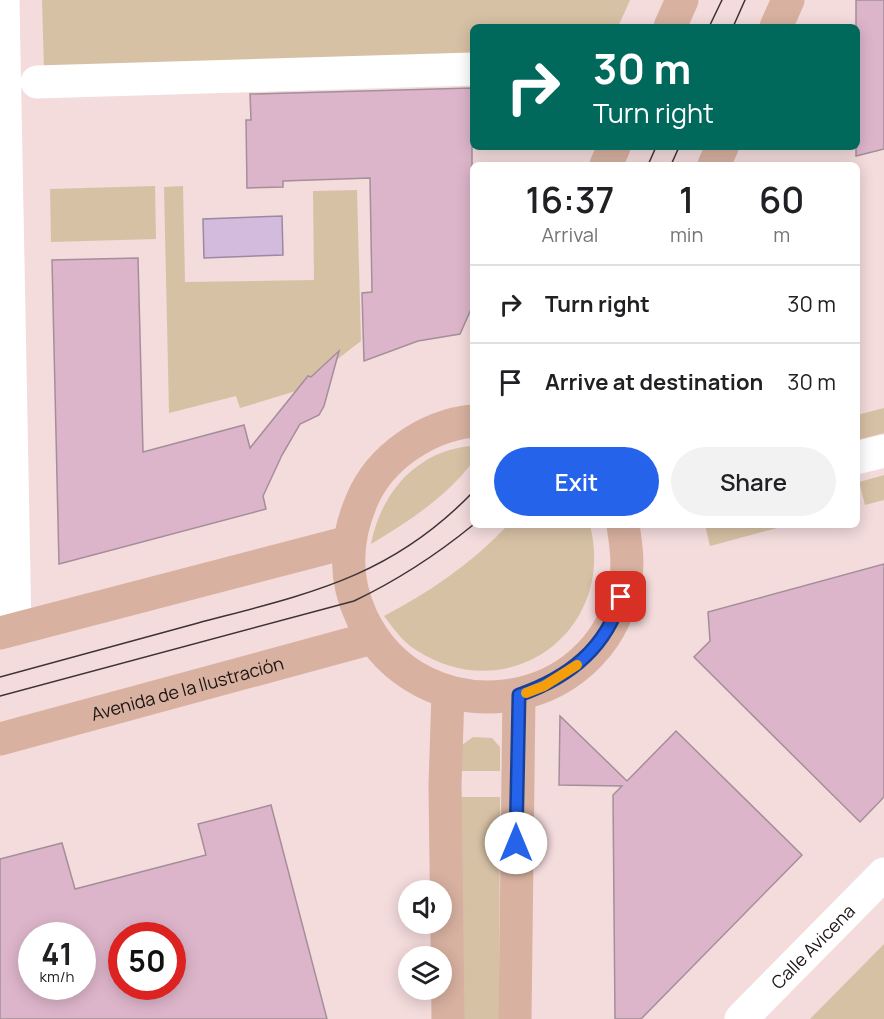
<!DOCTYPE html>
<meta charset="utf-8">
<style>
:root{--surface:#fff;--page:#f2f2f2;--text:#202124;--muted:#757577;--line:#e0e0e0;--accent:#2563eb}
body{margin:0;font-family:Manrope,sans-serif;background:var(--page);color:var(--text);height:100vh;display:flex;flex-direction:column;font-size:22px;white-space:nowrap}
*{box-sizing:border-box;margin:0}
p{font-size:20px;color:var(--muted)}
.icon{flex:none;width:33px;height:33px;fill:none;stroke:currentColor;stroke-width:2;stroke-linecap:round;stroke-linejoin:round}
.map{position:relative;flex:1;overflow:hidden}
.drawer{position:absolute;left:470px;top:162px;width:390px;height:366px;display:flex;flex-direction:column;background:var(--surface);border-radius:9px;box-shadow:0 3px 15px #0003}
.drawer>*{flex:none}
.guide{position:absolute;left:470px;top:24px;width:390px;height:126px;border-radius:9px;box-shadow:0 3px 15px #0003;background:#00695c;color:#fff;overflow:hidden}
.tools{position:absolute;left:398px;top:880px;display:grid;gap:12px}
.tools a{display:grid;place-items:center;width:54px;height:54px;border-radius:50%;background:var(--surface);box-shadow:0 3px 15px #0003;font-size:30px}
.speed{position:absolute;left:18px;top:922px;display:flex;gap:12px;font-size:30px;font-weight:700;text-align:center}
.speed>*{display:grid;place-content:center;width:78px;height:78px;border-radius:50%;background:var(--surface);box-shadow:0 3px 15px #0003;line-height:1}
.speed small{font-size:15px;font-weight:400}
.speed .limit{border:9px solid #d22;background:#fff;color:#111}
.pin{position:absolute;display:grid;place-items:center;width:51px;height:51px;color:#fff;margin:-26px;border-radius:12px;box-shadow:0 3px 9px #0006}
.me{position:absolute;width:66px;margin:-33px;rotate:0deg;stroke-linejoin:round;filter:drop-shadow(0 0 4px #0008)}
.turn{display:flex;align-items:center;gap:21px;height:126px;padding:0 24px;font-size:27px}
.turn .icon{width:78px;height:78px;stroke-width:2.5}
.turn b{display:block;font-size:42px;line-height:51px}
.eta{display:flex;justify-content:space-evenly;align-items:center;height:102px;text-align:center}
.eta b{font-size:36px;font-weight:600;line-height:42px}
.action{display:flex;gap:12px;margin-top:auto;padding:12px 24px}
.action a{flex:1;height:69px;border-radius:36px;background:var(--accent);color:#fff;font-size:24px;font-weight:600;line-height:69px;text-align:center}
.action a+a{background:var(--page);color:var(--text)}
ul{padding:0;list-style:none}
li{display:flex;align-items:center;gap:18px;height:78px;padding:0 24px;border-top:2px solid var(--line)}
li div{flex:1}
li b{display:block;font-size:22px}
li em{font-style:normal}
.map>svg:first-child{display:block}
.green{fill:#d7c1a5}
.water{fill:#d3bbdd;stroke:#9c89a1;stroke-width:1.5}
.building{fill:#ddb5ca;stroke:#a38f99;stroke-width:1.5;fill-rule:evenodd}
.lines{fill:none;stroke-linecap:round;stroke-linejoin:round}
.minor{stroke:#fff;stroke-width:33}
.major{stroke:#d8b1a0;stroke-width:33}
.tram{stroke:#3e3334;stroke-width:1.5}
.route-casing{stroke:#184099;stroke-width:15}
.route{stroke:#2563eb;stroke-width:10}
.slow{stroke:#f59e0b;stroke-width:10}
.labels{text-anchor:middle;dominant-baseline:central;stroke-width:4.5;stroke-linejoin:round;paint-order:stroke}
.street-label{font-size:18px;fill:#1b1314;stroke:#fff}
</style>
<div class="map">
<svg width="884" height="1019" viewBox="0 0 884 1019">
<rect width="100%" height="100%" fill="#f4dbdc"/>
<path class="green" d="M 42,0 L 630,0 L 618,27 L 472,27 L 472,57 L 44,69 Z
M 155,186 L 156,239 L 51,242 L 50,189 Z
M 183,186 L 185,282 L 314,280 L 313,191 L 357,190 L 361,341 L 296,391 L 240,408 L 236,396 L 169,413 L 164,187 Z
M 884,408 L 884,433 L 857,440 L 857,415 Z
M 472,446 L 472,463 C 446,497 408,522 371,544 C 381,492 418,450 472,446 Z
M 884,475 L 884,500 L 865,505 L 859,482 Z
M 508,525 L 590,525 C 617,632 508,710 416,650 C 403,642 393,628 384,616 C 430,592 472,563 508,525 Z
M 705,525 L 788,525 L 710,546 Z
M 473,737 L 492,738 L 500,747 L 500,771 L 461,771 L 462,745 Z
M 461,797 L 500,797 L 499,1019 L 461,1019 Z
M 884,944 L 884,1019 L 810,1019 Z"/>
<path class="water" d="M 282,216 L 283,255 L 204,258 L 203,219 Z"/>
<path class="building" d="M 856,0 L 884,0 L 884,149 L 856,156 Z
M 472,88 L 472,307 L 460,334 L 418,341 L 364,361 L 362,293 L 372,292 L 370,178 L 283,181 L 283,187 L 247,188 L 246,120 L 251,120 L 250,94 Z
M 138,258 L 143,452 L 244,425 L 250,448 L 308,376 L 311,377 L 339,351 L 324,406 L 319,415 L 300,424 L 282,455 L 263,496 L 266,509 L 59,564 L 52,260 Z
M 884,564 L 884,797 L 860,822 L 694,657 L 710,641 L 708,612 Z
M 560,716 L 627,781 L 676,731 L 802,855 L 641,1019 L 615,1019 L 613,795 L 622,786 L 559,785 Z
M 271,805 L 327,1019 L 0,1019 L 0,859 L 62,843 L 75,889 L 206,855 L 198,824 ZM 32,936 L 82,936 L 82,987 L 32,987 ZM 122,936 L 172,936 L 172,987 L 122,987 Z"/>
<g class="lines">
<g class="minor">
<path d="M 3,0 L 15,629"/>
<path d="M 37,82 L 472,69"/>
<path d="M 856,458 L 884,451"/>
<path id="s1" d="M 741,1019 L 884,874"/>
</g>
<g class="major">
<path d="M 670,27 L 682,0"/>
<path d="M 776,27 L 788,0"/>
<path d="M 606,165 L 614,147"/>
<path d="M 714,165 L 722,147"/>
<path d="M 472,421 C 427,426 380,457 362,500 C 345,539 343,578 362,618 C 420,738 600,717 625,584 C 629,564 626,545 623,525"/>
<path d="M 0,633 L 349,542"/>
<path id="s2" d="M 0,739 L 372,638"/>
<path d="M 448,1019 L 445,785 L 448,693"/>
<path d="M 515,1019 L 519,695"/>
</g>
<path class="tram" d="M 709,27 L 722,0
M 733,27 L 745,0
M 648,165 L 656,147
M 671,165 L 679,147
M 0,677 C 66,659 132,641 198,623 C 307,594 390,578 472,493
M 0,696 L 354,601 C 398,580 435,556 473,525"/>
</g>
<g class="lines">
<g class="route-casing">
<path id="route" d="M 516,843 L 519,695 C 568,678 606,649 621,597"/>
</g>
<use href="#route" class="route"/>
<path class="slow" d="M 526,693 L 544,686 L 577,665"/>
</g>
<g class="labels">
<g class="street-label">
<text stroke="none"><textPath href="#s2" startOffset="194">Avenida de la Ilustración</textPath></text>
<text stroke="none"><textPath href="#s1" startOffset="102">Calle Avicena</textPath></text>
</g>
</g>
</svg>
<div class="tools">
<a><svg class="icon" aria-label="sound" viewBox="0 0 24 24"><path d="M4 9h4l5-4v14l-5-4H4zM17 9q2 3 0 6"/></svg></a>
<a><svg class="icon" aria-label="layers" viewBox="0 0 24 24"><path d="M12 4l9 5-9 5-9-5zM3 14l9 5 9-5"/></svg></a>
</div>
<div class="speed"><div>41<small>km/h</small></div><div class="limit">50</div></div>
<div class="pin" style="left:621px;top:597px;background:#d93025"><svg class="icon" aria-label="arrive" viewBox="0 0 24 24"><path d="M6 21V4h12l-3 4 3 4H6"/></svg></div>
<svg class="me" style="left:516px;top:843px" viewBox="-20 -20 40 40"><circle r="19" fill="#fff"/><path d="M0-13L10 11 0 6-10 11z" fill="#2563eb"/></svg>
<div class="guide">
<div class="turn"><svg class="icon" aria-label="right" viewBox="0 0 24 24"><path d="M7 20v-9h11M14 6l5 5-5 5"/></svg><div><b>30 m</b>Turn right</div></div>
</div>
<section class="drawer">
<div class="eta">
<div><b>16:37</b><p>Arrival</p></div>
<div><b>1</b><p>min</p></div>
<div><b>60</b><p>m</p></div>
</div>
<ul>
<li><svg class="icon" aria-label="right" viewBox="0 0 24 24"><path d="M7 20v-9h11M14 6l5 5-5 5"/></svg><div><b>Turn right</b></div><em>30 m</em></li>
<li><svg class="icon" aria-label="arrive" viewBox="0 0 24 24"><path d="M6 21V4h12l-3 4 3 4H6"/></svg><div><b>Arrive at destination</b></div><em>30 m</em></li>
</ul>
<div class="action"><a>Exit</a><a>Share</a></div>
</section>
</div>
